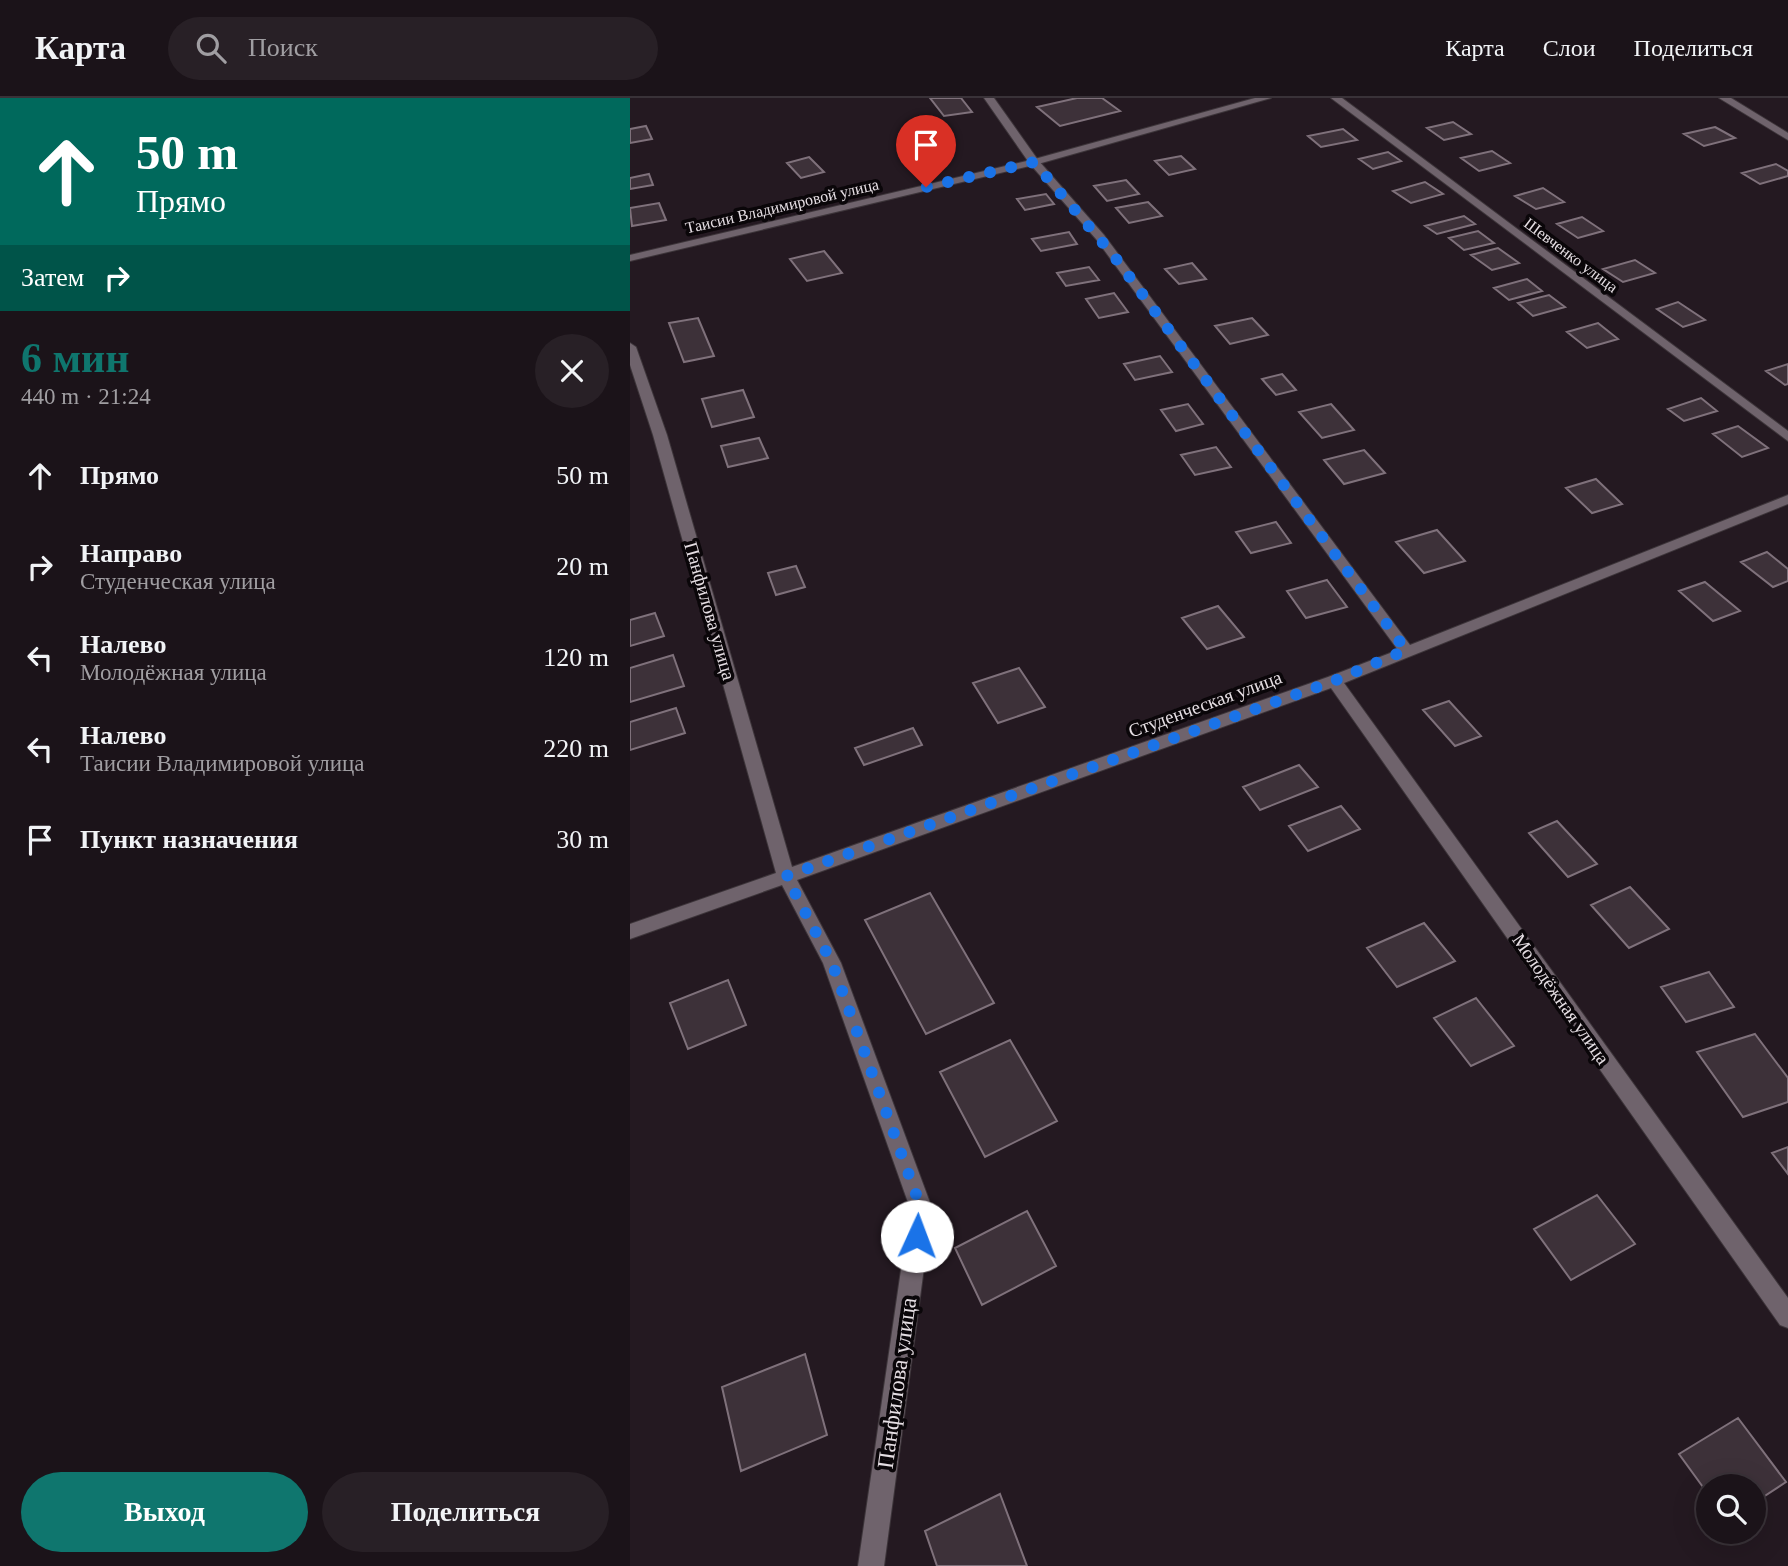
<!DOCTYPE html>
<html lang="ru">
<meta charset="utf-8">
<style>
:root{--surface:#1b1319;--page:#282026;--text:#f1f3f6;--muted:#a09ea2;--line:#393238;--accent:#0f766e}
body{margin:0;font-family:"Times New Roman",serif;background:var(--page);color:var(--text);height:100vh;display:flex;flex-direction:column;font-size:26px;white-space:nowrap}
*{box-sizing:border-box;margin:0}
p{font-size:23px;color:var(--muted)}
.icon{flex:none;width:38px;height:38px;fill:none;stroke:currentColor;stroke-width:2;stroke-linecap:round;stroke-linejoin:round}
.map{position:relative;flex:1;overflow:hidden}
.side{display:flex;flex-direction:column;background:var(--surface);width:630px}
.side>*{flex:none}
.banner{background:#00695c;color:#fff;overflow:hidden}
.controls{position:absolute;left:1066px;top:1376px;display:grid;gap:14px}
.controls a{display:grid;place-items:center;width:70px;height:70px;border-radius:50%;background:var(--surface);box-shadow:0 7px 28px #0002,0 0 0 2px var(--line);font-size:35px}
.pin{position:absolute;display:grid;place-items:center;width:60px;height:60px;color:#fff;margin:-72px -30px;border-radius:50% 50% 50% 0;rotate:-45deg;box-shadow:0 0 7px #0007}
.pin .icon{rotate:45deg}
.me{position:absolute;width:77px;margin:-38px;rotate:2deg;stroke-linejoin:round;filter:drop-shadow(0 0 5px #0008)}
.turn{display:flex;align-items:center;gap:24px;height:147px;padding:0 21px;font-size:32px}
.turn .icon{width:91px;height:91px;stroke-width:2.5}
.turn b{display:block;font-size:49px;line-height:60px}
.then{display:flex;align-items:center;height:66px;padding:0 21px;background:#0003;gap:14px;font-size:26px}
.round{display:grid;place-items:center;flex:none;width:74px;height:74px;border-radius:37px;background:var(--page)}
.headline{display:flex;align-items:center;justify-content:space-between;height:119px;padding:0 21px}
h1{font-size:42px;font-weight:600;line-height:52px;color:var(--accent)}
.button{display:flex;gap:14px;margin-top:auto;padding:14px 21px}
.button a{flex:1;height:80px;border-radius:42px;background:var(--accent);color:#fff;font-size:28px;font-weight:600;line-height:80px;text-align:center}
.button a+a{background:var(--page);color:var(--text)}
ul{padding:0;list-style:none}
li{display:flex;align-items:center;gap:21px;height:91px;padding:0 21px}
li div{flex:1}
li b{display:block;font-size:26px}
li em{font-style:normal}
header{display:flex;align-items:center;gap:42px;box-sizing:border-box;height:98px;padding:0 35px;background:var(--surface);border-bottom:2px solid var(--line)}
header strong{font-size:33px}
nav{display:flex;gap:38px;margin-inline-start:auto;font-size:24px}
.search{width:490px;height:63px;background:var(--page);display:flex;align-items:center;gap:18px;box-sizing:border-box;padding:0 24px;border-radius:38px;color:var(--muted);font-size:26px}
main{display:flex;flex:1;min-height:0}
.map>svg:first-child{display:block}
.building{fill:#3d3139;stroke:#7f717b;stroke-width:2}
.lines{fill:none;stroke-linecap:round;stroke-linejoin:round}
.minor-casing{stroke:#3d353a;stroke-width:2}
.tertiary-casing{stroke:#3d353a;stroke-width:2}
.minor{fill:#6f636c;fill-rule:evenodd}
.tertiary{fill:#6f636c;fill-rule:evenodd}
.route{stroke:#1a73e8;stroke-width:12;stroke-dasharray:0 21.6}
.labels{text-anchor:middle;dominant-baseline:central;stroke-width:7;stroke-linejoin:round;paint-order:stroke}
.far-street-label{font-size:16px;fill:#e5dee3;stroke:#0a0609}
.street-label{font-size:19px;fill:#e5dee3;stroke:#0a0609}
.near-street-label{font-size:23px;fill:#e5dee3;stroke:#0a0609}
</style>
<header>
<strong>Карта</strong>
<div class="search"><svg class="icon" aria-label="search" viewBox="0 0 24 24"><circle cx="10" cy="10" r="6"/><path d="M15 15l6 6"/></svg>Поиск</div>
<nav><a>Карта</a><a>Слои</a><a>Поделиться</a></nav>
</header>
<main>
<section class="side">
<div class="banner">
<div class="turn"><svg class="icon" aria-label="ahead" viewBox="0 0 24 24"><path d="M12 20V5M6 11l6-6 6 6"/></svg><div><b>50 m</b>Прямо</div></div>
<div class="then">Затем<svg class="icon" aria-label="right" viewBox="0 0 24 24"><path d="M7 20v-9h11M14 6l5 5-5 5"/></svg></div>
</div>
<div class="headline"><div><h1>6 мин</h1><p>440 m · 21:24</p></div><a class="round"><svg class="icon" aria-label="close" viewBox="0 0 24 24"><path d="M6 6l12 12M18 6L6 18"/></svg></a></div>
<ul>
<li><svg class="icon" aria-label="ahead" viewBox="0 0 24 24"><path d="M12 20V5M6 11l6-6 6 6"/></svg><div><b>Прямо</b></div><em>50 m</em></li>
<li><svg class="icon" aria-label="right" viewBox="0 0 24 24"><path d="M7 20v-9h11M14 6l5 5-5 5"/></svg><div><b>Направо</b><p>Студенческая улица</p></div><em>20 m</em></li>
<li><svg class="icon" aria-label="left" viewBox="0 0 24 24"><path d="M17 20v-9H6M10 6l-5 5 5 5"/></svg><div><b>Налево</b><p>Молодёжная улица</p></div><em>120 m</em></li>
<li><svg class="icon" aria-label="left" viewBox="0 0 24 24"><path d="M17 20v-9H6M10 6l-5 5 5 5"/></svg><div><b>Налево</b><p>Таисии Владимировой улица</p></div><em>220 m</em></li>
<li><svg class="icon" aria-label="arrive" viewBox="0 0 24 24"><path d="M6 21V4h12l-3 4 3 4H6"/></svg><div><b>Пункт назначения</b></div><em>30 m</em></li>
</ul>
<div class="button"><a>Выход</a><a>Поделиться</a></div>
</section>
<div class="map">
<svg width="1158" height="1468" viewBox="0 0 1158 1468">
<rect width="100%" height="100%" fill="#241921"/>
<path class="building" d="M 300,0 L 331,0 L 342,14 L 314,18 Z
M 447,0 L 472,0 L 490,13 L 430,28 L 407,9 Z
M 823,24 L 841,36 L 814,42 L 797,30 Z
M 16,28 L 22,41 L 0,45 L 0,31 Z
M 1085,29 L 1105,40 L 1074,48 L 1054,36 Z
M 713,31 L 727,42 L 691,49 L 678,38 Z
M 862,53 L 880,65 L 849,73 L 831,60 Z
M 758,54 L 771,63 L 743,71 L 729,61 Z
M 551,58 L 565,71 L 539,77 L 525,63 Z
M 179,59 L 194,74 L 171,80 L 157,65 Z
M 1146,66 L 1158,73 L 1158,78 L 1130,86 L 1112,75 Z
M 19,76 L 23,87 L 0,91 L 0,80 Z
M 496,82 L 509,96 L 477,103 L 464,88 Z
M 795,84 L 813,96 L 781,105 L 763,93 Z
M 913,90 L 934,104 L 906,111 L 885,98 Z
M 416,96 L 424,106 L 395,112 L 387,101 Z
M 518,104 L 532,118 L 499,125 L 486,110 Z
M 29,105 L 36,122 L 2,128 L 0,110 Z
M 834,118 L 845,126 L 807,136 L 795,128 Z
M 952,119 L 973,133 L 948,140 L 927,126 Z
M 848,133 L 864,145 L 834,152 L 819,140 Z
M 439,134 L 447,146 L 411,153 L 402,141 Z
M 868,150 L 889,165 L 862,172 L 841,157 Z
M 194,153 L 212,175 L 177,183 L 160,161 Z
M 1005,162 L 1025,175 L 993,184 L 973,171 Z
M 562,165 L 576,181 L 549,186 L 535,171 Z
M 459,169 L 469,182 L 436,188 L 427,175 Z
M 897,181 L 912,193 L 879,202 L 864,190 Z
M 484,195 L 498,214 L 469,220 L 456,201 Z
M 919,197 L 935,209 L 903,218 L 888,205 Z
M 1048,204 L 1075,222 L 1053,229 L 1027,211 Z
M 68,220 L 84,258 L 54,264 L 39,225 Z
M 622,220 L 638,237 L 600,246 L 585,228 Z
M 968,225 L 988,241 L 957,250 L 937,234 Z
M 530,258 L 542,274 L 505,282 L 494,266 Z
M 1158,266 L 1158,286 L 1155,287 L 1136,273 Z
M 652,276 L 666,292 L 646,297 L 632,281 Z
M 113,292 L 124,319 L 82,329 L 72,301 Z
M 1071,300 L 1087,313 L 1054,323 L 1038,311 Z
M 558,306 L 573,326 L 546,333 L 531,312 Z
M 701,306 L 724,332 L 692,340 L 669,314 Z
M 1108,328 L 1138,350 L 1112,359 L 1083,336 Z
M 129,340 L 138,360 L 98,369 L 91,348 Z
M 586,349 L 601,369 L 565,377 L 551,357 Z
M 734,352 L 755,375 L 714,386 L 694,362 Z
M 966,381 L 992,406 L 962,415 L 936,390 Z
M 646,424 L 661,445 L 621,455 L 606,434 Z
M 807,432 L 835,463 L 794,475 L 766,444 Z
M 1137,454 L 1158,471 L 1158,483 L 1143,489 L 1111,464 Z
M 166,468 L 175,489 L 146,497 L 138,475 Z
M 697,482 L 717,509 L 676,520 L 657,493 Z
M 1075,484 L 1110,513 L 1083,523 L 1049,493 Z
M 588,508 L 614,539 L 577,551 L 552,520 Z
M 25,515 L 34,538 L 0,548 L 0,522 Z
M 43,557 L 54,588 L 0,604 L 0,570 Z
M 389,570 L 415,609 L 368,625 L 343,585 Z
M 819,603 L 851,638 L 825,648 L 793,612 Z
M 46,610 L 55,635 L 0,652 L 0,624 Z
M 283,630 L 292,647 L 234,667 L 225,650 Z
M 669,667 L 688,689 L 630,712 L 613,689 Z
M 711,708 L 730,731 L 678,753 L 659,728 Z
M 927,723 L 967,766 L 938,779 L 899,735 Z
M 1000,789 L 1039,831 L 999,850 L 961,807 Z
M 300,795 L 364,905 L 296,936 L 235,822 Z
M 794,825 L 825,863 L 767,889 L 737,850 Z
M 1079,874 L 1104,909 L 1056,924 L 1031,889 Z
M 98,882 L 116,927 L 58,951 L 40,905 Z
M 846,900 L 884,948 L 841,968 L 804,920 Z
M 1125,936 L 1158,980 L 1158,1004 L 1113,1019 L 1067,954 Z
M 380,942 L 427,1023 L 355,1059 L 310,974 Z
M 1158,1049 L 1158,1076 L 1142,1055 Z
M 967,1097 L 1005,1146 L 941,1182 L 904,1131 Z
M 397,1113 L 426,1168 L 352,1207 L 325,1150 Z
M 175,1256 L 197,1337 L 111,1373 L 92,1289 Z
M 1108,1320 L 1156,1384 L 1124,1405 L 1124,1388 L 1078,1388 L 1078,1396 L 1049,1356 Z
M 370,1396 L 397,1468 L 307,1468 L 295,1433 Z"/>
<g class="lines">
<g class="minor-casing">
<path id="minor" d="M 354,0 L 364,0 L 408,62 L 474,137 L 780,547 L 1158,397 L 1158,406 L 714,585 L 1158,1200 L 1158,1230 L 1150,1227 L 701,590 L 167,782 L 211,865 L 302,1110 L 254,1468 L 228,1468 L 280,1110 L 193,865 L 152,787 L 0,841 L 0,826 L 146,775 L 23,337 L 0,267 L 0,245 L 6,249 L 37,337 L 162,769 L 698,579 L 768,552 L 466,141 L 400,66 Z
M 701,0 L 712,0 L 1158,333 L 1158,343 Z
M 1089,0 L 1101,0 L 1158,35 L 1158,42 Z"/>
</g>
<g class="tertiary-casing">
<path id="tertiary" d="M 625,0 L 641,0 L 408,66 L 0,163 L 0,157 L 401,62 Z"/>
</g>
<use href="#minor" class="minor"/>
<use href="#tertiary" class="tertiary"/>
</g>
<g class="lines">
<path class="route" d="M 287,1138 L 291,1110 L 202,865 L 156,778 L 704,583 L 776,552 L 484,158 L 404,64 L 296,89"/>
</g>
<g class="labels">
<g class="far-street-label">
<text transform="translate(152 108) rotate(-13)">Таисии Владимировой улица</text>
<text transform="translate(941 157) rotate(37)">Шевченко улица</text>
</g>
<g class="street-label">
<text transform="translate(80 513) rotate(74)">Панфилова улица</text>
<text transform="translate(575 606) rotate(-20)">Студенческая улица</text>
<text transform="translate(931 901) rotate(55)">Молодёжная улица</text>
</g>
<g class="near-street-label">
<text transform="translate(267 1285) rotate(-82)">Панфилова улица</text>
</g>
</g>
</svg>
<div class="controls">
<a><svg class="icon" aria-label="search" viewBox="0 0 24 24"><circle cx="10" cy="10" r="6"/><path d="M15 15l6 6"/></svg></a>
</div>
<div class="pin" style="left:296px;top:89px;background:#d93025"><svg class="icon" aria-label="arrive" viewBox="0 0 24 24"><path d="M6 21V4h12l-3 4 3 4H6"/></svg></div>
<svg class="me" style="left:287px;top:1138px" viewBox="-20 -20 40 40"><circle r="19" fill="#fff"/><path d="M0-13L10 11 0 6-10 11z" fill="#1a73e8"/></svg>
</div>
</main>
